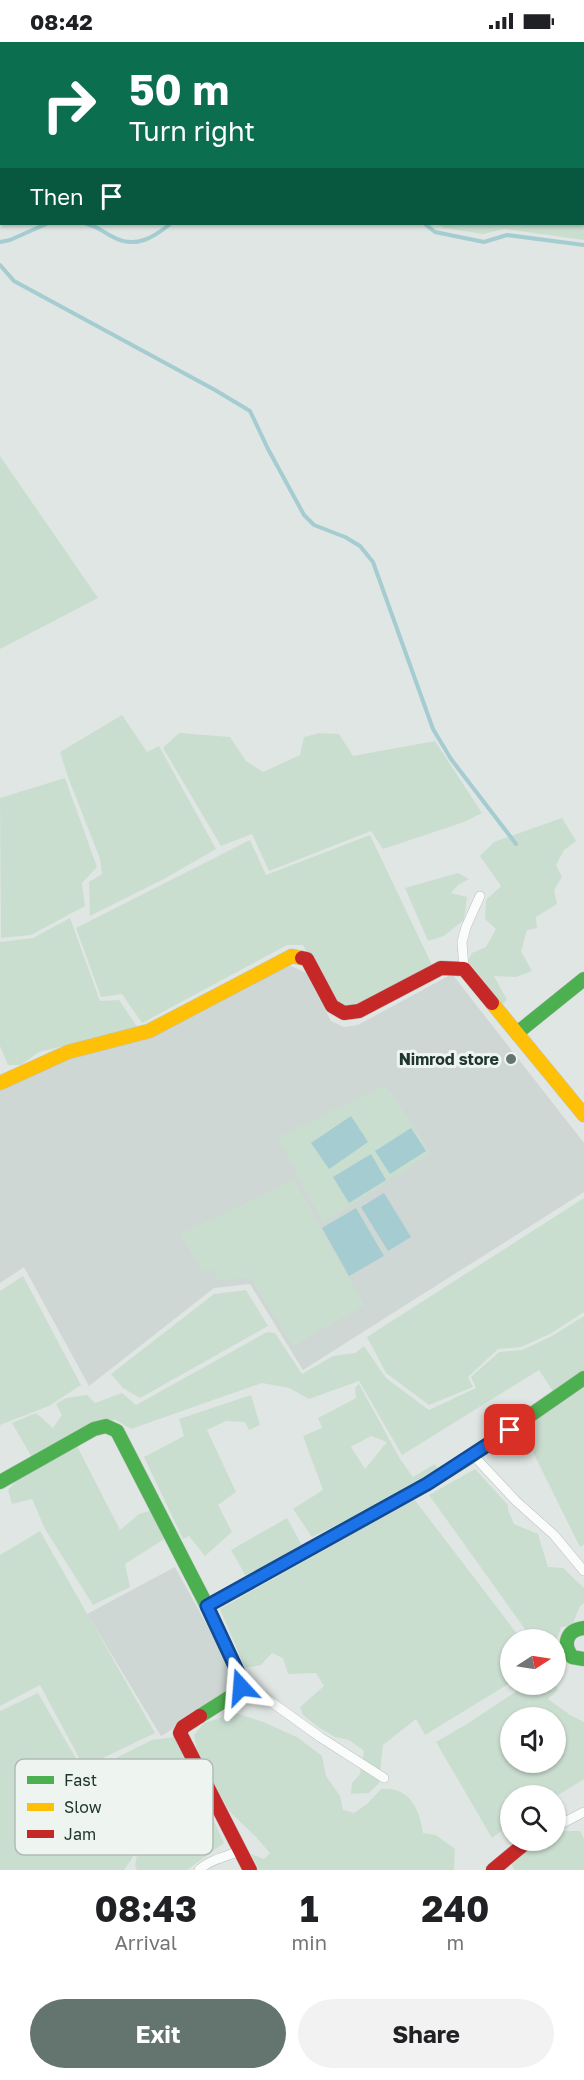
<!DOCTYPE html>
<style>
:root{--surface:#fff;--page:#f2f2f2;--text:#202124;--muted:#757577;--accent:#64746f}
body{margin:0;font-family:"Golos Text",sans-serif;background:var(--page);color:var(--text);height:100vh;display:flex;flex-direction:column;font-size:22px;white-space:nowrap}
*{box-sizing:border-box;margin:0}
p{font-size:20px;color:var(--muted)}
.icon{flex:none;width:33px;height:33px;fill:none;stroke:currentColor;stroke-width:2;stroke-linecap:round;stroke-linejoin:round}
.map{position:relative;height:1828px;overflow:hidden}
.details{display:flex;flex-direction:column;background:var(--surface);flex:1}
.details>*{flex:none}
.guide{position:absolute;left:0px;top:0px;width:585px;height:183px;box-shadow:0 2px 4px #0004;background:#0b6e4f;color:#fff;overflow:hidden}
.needle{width:39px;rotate:78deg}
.fabs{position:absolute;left:500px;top:1587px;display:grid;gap:12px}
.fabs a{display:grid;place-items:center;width:66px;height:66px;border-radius:50%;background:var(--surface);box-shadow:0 2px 4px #0004;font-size:30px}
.pin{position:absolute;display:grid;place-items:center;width:51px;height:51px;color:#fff;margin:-26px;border-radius:12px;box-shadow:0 3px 9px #0006}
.me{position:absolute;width:66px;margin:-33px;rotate:341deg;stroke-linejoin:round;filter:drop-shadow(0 0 4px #0008)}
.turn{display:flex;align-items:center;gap:21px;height:126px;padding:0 30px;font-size:27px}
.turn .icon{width:78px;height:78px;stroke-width:2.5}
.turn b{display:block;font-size:42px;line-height:51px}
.then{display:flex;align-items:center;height:57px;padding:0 30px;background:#0003;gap:12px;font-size:22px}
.eta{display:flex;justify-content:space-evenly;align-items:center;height:102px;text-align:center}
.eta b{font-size:36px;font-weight:700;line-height:42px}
.cta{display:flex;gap:12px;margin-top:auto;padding:12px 30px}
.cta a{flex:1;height:69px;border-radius:36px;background:var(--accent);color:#fff;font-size:24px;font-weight:700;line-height:69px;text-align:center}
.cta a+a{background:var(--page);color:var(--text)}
.status{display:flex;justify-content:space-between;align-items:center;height:42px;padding:0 30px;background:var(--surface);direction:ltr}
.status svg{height:16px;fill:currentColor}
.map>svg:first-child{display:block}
.built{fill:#ced7d3}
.green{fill:#caded0;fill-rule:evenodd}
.water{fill:#a4ccd1}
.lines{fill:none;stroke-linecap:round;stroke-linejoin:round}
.stream{stroke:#a4ccd1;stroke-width:4}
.street-casing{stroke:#bdc3c0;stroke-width:10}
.fast-casing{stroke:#bdc3c0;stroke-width:15}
.slow-casing{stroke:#bdc3c0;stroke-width:15}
.jam-casing{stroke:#bdc3c0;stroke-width:15}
.street{stroke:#fafbfb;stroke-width:9}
.fast{stroke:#4caf50;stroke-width:14}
.slow{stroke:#ffc107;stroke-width:14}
.jam{stroke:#c62828;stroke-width:14}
.route-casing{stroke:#114b97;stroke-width:15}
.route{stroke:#1a73e8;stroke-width:10}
.poi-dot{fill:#64746f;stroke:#eef5f1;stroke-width:2}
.labels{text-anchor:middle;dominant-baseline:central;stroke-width:6;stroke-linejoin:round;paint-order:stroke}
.poi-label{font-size:16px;font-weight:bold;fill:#213630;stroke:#eef5f1;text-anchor:end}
.key{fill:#eef5f1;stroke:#b0bcb7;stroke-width:1.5}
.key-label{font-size:16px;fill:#213630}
</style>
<div class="status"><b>08:42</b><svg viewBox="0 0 49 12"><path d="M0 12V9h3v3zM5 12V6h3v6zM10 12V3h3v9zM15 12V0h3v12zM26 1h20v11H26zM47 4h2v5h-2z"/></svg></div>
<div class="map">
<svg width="584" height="1828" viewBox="0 0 584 1828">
<rect width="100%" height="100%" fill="#e0e6e3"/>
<path class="built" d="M 291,924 L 306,931 L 331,979 L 344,985 L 358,983 L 452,932 L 584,1101 L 584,1150 L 303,1328 L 250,1242 L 214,1246 L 89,1344 L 24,1225 L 0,1241 L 0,1045 L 55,1021 L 151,994 L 273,930 Z
M 175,1525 L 241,1645 L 161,1694 L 87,1572 Z"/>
<path class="green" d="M 584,133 L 584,198 L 504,187 L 483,192 L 444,186 L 438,182 L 584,182 Z
M 0,414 L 98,556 L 0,607 Z
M 122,673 L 147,710 L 159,704 L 216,807 L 164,837 L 90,874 L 89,840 L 102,832 L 100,817 L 68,735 L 60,710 Z
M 179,691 L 230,695 L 246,719 L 263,730 L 300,713 L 304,695 L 319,691 L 339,692 L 353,714 L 435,699 L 482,771 L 464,780 L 383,807 L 371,789 L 269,829 L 252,792 L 221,804 L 163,706 Z
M 65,736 L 97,825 L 82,841 L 85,864 L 31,893 L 1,896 L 0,756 Z
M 562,776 L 576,799 L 564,808 L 556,823 L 562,835 L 554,848 L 557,862 L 536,875 L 537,886 L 527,888 L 521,909 L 532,929 L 516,935 L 494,934 L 507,958 L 502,962 L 468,919 L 472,911 L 486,905 L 496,887 L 485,877 L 486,858 L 501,844 L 480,814 L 494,800 Z
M 370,793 L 432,923 L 364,962 L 347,966 L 337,962 L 303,903 L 287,903 L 142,981 L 122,952 L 101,955 L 76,886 L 250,798 L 266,833 Z
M 458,831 L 469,837 L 458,843 L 451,851 L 467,855 L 464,878 L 444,894 L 428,899 L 405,846 Z
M 70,876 L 100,959 L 119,958 L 138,986 L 39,1010 L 21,1023 L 8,1023 L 0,1004 L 0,900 L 33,896 Z
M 385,1043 L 431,1111 L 323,1181 L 278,1096 Z
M 294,1138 L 364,1263 L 293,1304 L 251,1236 L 219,1238 L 212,1228 L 202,1229 L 180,1192 Z
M 584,1156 L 584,1270 L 550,1292 L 521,1305 L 498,1307 L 468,1335 L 473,1345 L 429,1363 L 386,1331 L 367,1295 Z
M 23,1234 L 81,1343 L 49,1364 L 0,1383 L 0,1249 Z
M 246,1248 L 268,1284 L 140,1356 L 123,1346 L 111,1332 L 214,1252 Z
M 584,1274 L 584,1328 L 554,1351 L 539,1328 L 402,1413 L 359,1339 L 309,1357 L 289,1346 L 262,1341 L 131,1387 L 116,1378 L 105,1378 L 33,1417 L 12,1381 L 36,1371 L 53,1386 L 62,1373 L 56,1362 L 66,1356 L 87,1353 L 95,1361 L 122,1351 L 136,1363 L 267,1290 L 275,1291 L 302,1332 L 333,1314 L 355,1311 L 364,1304 L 386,1336 L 429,1368 L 476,1346 L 471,1335 L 499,1310 L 522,1308 L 552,1294 Z
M 359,1342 L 400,1417 L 413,1435 L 435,1422 L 440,1430 L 417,1444 L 312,1495 L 293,1467 L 323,1448 L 303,1394 L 322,1386 L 318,1376 L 356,1356 L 355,1346 ZM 371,1394 L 387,1400 L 365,1427 L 351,1405 Z
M 584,1342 L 584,1503 L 580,1505 L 522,1388 Z
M 251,1353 L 260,1383 L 249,1388 L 245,1380 L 226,1379 L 207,1388 L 236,1450 L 218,1463 L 232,1490 L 205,1514 L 189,1494 L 183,1497 L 144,1415 L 184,1394 L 179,1377 Z
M 76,1402 L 120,1488 L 139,1472 L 153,1468 L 164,1497 L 125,1522 L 130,1545 L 93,1563 L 45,1487 L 32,1457 L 12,1462 L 8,1448 L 23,1432 Z
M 475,1427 L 508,1463 L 508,1468 L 514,1482 L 538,1492 L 548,1525 L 563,1526 L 584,1546 L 584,1561 L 580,1564 L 572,1584 L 561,1585 L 557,1597 L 559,1616 L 555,1617 L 555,1598 L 532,1597 L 429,1453 Z
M 414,1457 L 521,1597 L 510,1598 L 510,1641 L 425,1693 L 416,1677 L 383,1703 L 379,1741 L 369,1751 L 351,1752 L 352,1741 L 360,1732 L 364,1709 L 349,1698 L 335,1695 L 318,1685 L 303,1673 L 300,1665 L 324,1644 L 316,1631 L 288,1632 L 283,1616 L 272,1611 L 261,1623 L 245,1626 L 220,1567 Z
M 287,1476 L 304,1507 L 248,1538 L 231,1508 Z
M 40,1489 L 155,1691 L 84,1725 L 40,1643 L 0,1664 L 0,1513 Z
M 555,1640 L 558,1648 L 548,1657 L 570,1673 L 584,1680 L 584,1737 L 555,1755 L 510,1754 L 510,1783 L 492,1796 L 436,1700 L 467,1682 L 526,1643 L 555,1642 ZM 510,1676 L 555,1676 L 555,1720 L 510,1720 Z
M 38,1651 L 133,1815 L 124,1828 L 0,1828 L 0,1669 Z
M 236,1671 L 263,1680 L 297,1695 L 322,1714 L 326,1734 L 340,1754 L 343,1768 L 354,1771 L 367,1762 L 381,1747 C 409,1744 420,1767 423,1791 L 436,1793 L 455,1807 L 454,1828 L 259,1828 L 251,1812 L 264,1817 L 270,1811 L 256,1795 L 230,1770 L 198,1714 L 194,1693 L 204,1681 Z
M 175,1695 L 224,1801 L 187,1828 L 137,1828 L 135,1824 L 138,1807 L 92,1728 L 152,1698 Z
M 564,1789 L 580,1789 L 584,1797 L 584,1828 L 514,1828 L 512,1823 C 525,1808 535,1798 555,1798 L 555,1791 Z"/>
<path class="water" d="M 351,1074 L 368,1100 L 329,1127 L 311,1101 Z
M 411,1086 L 426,1109 L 390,1132 L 375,1109 Z
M 371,1112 L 386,1138 L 349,1161 L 333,1135 Z
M 384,1151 L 411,1195 L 388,1209 L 361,1165 Z
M 356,1166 L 384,1214 L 349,1234 L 322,1186 Z"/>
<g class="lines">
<path class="stream" d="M 87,182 C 99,185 103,190 113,195 C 135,207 153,196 170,182
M 425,182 L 435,190 L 484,200 L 507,193 L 584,203
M 0,200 L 10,198 L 46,182
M 0,223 L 14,239 L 215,348 L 250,369 L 268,407 L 304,473 L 314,483 L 345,495 L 360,504 L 373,520 L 433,687 L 451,717 L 516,802"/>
<g class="street-casing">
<path id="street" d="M 464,927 L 462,900 L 466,885 L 480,854
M 473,1413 L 516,1459 L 554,1493 L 584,1529
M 242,1639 L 320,1695 L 384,1736
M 555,1785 L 584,1770
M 199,1828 C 209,1818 227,1814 240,1809"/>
</g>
<g class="fast-casing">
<path id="fast" d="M 517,991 L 584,937
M 0,1440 L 94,1387 L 106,1384 L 117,1389 L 207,1564 L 242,1639 L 238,1650 L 200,1674
M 207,1564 L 427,1442 L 473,1413 L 584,1336
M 584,1586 C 567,1588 562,1601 572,1615 L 584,1617"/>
</g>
<g class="slow-casing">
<path id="slow" d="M 492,961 L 584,1073
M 0,1041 L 68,1010 L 149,989 L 292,914 L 302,916"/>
</g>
<g class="jam-casing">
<path id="jam" d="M 302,916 L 307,917 L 332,964 L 344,971 L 359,969 L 441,926 L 464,927 L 492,961
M 200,1674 L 183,1685 L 180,1691 L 250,1828
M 493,1828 L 529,1798"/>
</g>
<use href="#street" class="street"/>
<use href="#fast" class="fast"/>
<use href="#slow" class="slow"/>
<use href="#jam" class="jam"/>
</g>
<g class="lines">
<g class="route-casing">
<path id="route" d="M 241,1645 L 242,1639 L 207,1564 L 427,1442 L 510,1388"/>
</g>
<use href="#route" class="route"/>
</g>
<circle class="poi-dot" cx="511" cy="1017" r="6"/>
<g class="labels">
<g class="poi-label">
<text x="499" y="1017">Nimrod store</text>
</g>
</g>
<rect x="15" y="1717" width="198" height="96" rx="9" class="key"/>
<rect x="27" y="1734" width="27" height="8" fill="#4caf50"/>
<rect x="27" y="1761" width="27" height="8" fill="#ffc107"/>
<rect x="27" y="1788" width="27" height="8" fill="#c62828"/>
<g class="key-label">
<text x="64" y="1744">Fast</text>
<text x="64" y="1771">Slow</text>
<text x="64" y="1798">Jam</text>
</g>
</svg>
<div class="fabs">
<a><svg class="needle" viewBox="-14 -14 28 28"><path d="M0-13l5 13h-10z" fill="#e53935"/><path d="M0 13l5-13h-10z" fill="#757577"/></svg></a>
<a><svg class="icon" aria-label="sound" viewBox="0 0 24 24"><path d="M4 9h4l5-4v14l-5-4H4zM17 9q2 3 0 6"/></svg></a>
<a><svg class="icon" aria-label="search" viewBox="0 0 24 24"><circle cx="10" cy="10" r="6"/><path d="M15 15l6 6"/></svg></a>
</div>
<div class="pin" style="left:510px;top:1388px;background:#d93025"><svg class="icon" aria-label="arrive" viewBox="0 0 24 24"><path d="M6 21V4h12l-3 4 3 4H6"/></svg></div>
<svg class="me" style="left:241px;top:1645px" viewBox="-20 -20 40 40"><path d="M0-17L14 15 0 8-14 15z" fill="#1a73e8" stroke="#fff" stroke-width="4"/></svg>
<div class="guide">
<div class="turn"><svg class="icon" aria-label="right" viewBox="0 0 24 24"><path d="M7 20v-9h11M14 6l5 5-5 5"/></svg><div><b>50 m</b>Turn right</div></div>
<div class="then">Then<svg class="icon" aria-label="arrive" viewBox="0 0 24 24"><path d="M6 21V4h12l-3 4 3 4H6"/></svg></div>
</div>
</div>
<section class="details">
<div class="eta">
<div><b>08:43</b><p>Arrival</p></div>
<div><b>1</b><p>min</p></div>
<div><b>240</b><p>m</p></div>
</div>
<div class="cta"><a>Exit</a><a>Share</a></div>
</section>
